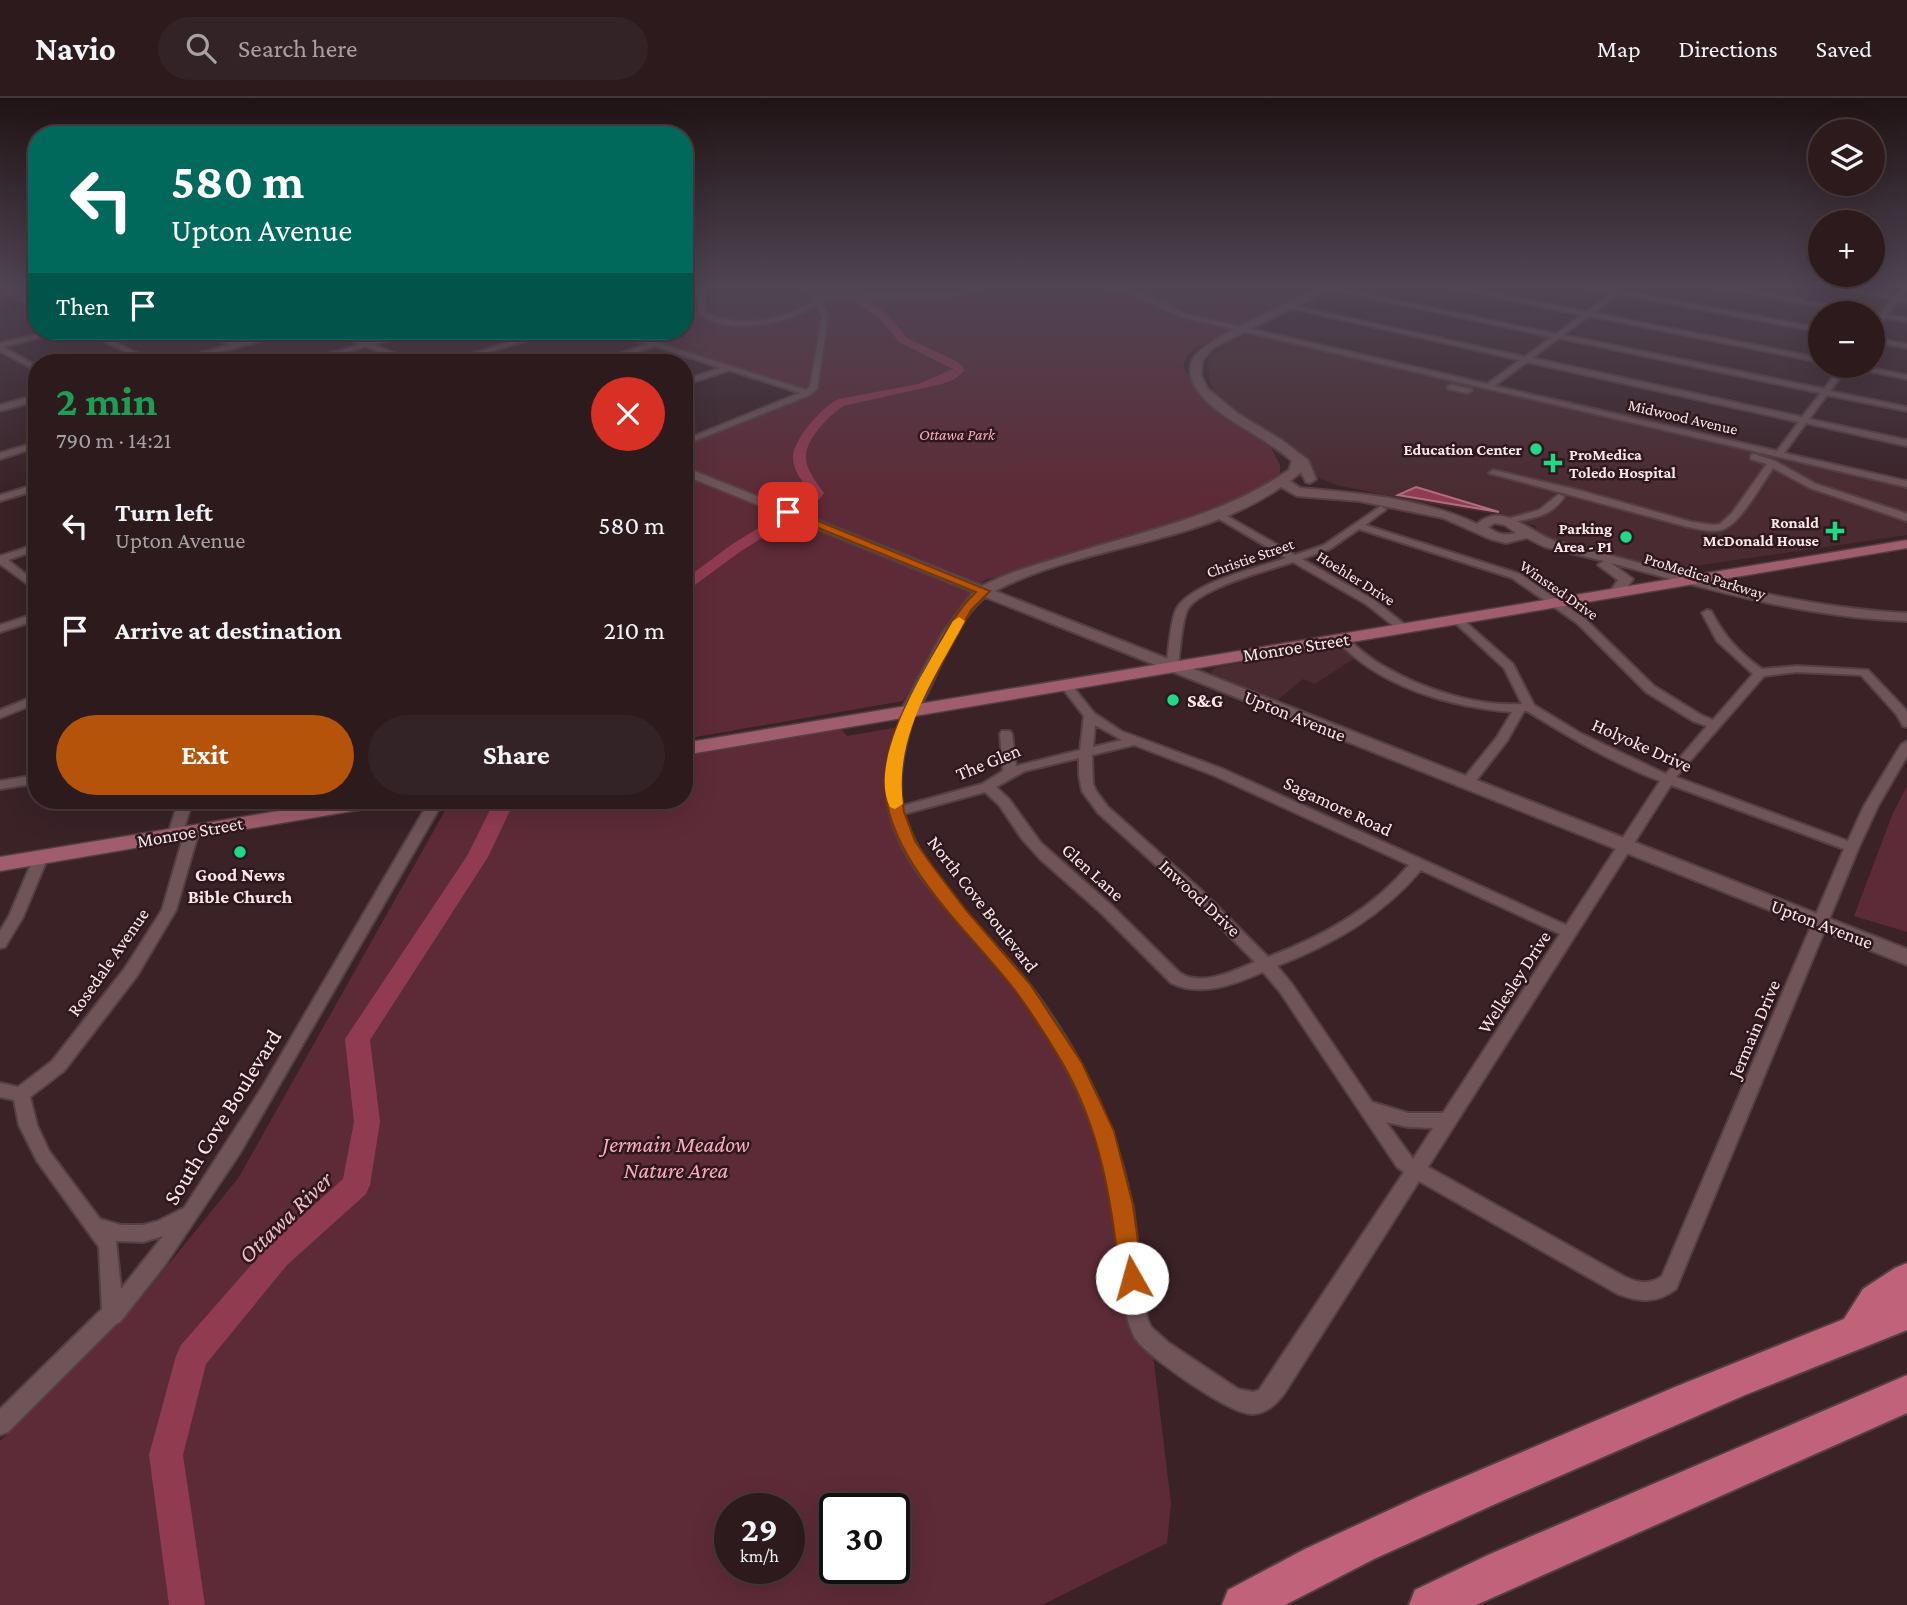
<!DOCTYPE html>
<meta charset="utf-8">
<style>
:root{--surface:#2c1a1d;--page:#342326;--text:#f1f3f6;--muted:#a6a1a4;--line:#48383b;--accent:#b45309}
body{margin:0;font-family:"Crimson Pro",serif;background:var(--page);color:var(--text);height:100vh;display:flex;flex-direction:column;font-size:26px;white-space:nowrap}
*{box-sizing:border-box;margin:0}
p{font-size:23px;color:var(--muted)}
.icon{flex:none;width:38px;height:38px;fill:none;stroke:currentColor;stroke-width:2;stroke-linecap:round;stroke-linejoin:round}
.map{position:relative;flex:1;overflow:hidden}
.side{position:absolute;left:28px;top:256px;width:665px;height:455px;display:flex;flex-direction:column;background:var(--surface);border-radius:28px;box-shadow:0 7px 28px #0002,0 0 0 2px var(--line)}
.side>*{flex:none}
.banner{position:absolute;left:28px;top:28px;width:665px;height:214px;border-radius:28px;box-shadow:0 7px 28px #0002,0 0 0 2px var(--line);background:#00695c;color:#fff;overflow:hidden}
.tools{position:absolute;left:1808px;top:21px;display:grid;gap:14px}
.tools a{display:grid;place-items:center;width:77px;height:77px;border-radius:50%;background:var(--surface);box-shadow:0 7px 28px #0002,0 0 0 2px var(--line);font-size:35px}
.speed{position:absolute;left:714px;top:1395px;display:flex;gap:14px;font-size:35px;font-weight:700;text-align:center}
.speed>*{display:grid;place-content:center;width:91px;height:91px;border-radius:50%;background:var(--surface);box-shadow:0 7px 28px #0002,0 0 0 2px var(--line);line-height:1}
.speed small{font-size:18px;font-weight:400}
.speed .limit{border:4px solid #111;border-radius:10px;background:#fff;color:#111}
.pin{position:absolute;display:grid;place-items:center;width:60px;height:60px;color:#fff;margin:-30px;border-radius:14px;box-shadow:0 4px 10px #0006}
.me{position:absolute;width:77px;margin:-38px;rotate:353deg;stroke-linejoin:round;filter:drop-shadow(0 0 5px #0008)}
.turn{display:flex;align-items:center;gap:24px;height:147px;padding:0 28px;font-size:32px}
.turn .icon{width:91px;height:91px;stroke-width:2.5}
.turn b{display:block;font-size:49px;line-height:60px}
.then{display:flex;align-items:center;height:66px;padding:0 28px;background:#0003;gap:14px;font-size:26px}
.round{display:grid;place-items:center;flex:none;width:74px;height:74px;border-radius:37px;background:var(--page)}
.summary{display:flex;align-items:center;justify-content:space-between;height:119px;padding:0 28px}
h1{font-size:42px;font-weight:700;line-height:52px;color:#1e9e55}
.action{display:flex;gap:14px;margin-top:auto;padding:14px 28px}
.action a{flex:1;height:80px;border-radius:42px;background:var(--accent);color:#fff;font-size:28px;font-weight:700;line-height:80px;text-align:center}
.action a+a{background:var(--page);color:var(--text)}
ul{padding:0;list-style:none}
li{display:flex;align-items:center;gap:21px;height:105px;padding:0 28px}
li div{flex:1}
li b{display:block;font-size:26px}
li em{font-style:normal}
header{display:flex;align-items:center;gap:42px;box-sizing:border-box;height:98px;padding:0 35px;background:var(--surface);border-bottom:2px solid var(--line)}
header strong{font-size:33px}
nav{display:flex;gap:38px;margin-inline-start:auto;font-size:24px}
.search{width:490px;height:63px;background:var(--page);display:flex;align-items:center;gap:18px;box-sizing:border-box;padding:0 24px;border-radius:38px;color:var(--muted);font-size:26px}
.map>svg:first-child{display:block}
.built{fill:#4a2b31}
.green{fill:#5d2b37;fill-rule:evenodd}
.water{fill:#913b51;stroke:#b06f7f;stroke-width:2}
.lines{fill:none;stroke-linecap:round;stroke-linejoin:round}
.river{fill:#913b51;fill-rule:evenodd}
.street-casing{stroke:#544044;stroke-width:4}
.secondary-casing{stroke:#544044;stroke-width:4}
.primary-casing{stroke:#544044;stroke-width:3}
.highway-casing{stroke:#544044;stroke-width:4}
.street{fill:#6f5458;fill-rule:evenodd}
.secondary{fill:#6f5458;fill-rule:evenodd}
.primary{fill:#a05d6b;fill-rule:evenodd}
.highway{fill:#c06378;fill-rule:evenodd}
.route{fill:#b45309;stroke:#753606;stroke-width:2}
.slow{fill:#f59e0b}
.poi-dot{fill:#20d887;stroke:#2f181d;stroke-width:2.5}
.labels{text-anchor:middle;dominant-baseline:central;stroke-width:5;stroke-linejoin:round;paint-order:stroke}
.far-street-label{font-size:16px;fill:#f9e8eb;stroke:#2f181d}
.far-park-label{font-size:16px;font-style:italic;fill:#f7adbb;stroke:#2f181d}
.far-poi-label{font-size:16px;font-weight:bold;fill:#f9e8eb;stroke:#2f181d;text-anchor:end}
.street-label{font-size:19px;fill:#f9e8eb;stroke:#2f181d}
.poi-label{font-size:19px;font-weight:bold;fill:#f9e8eb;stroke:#2f181d;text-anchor:start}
.near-street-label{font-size:23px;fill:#f9e8eb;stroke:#2f181d}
.near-park-label{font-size:23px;font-style:italic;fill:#f7adbb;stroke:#2f181d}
.near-water-label{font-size:24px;font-style:italic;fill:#f0bec6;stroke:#2f181d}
</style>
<header>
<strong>Navio</strong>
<div class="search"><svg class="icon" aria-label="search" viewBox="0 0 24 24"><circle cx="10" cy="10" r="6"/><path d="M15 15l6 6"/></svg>Search here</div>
<nav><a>Map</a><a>Directions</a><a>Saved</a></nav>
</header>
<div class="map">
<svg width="1907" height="1507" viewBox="0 0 1907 1507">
<rect width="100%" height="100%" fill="#3a2227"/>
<path class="built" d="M 1250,235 L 1907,390 L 1907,437 L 1668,472 L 1552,444 L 1537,435 L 1536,428 L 1500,417 L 1419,404 L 1336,387 L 1315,378 L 1297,353 L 1237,315 L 1213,291 L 1209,281 L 1208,260 L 1219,249 Z
M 1340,548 L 1355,560 L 1315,586 L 1303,581 L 1275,604 L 1214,579 L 1211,574 L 1216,569 Z"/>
<path class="green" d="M 684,188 L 1327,188 L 1195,250 L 1186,259 L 1183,269 L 1205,304 L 1270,348 L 1280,367 L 1280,375 L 1273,386 L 1213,414 L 985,482 L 967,499 L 903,603 L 684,641 L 684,348 L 814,296 L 622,233 L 684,233 Z
M 911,627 L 902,659 L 899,683 L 903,713 L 914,742 L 966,814 L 1007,859 L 1060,928 L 1080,963 L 1113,1032 L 1135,1108 L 1171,1405 L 1167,1445 L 1042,1507 L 0,1507 L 0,1343 L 126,1219 L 239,1079 L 451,702 L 684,702 L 684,657 L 841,631 L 847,638 ZM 730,1410 L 789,1410 L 789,1470 L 730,1470 ZM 835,1410 L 894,1410 L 894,1470 L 835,1470 Z
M 1907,688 L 1907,834 L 1854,818 L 1893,715 Z"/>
<path class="water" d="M 1416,389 L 1499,414 L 1398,397 Z"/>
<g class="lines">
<path class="river" d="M 845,188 L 855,188 L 864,201 L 887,216 L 907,240 L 958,264 L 965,272 L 955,281 L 942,286 L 843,308 C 829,318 804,342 806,361 C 807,373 817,385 824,395 L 815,407 L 741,453 L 684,495 L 684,482 L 731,447 L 805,401 L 810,395 C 804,385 793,373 793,360 C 792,343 823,307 839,301 L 918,286 L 953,271 L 899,244 L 879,220 L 857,205 Z
M 495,702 L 515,702 L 488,759 L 370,942 L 380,1024 L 370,1087 L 366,1096 L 287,1167 L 206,1266 L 183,1357 L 205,1507 L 169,1507 L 149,1357 L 176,1258 L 181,1247 L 267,1149 L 343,1081 L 354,1024 L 345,941 L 467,758 Z"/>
<g class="street-casing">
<path id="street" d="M 0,188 L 12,193 L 37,188 L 37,192 L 17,196 L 37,205 L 37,210 L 10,197 L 5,197 L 5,195 L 0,192 Z
M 698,188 L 704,188 L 705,215 C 740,231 784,222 815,202 L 798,188 L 806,188 L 818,198 L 953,195 L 974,188 L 983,188 L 970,195 L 953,199 L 822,202 L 828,219 L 817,291 L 810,297 L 684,347 L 684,342 L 800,295 L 729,272 L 684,287 L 684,282 L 721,270 L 655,248 L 607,264 L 596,264 L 648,246 L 611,233 L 620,233 L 806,292 L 810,288 L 822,219 L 817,207 C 786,226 731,238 699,216 Z
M 1096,188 L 1128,188 L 1183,215 L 1487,286 L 1520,262 L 1286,209 L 1289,207 L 1525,259 L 1552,239 L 1324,190 L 1328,188 L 1556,236 L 1582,217 L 1443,188 L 1458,188 L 1587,214 L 1612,195 L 1581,188 L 1617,192 L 1621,190 L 1623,193 L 1820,230 L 1820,234 L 1619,196 L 1593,215 L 1820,260 L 1820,264 L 1589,218 L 1563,237 L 1824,291 L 1841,268 L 1861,268 L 1907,277 L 1907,281 L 1848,269 L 1830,293 L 1907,309 L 1907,313 L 1827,297 L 1809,321 L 1907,342 L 1907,348 L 1806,325 L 1784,355 L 1907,383 L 1907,389 L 1181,219 L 1127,194 ZM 1559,240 L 1821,295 L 1802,319 L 1532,260 ZM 1527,264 L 1799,324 L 1777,353 L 1494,288 Z
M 1711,188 L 1727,188 L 1870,215 L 1857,215 Z
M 1825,188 L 1841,188 L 1895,198 L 1902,188 L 1907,188 L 1901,199 L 1907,200 L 1907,204 L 1898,202 L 1887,217 L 1907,220 L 1907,224 L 1885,220 L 1872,234 L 1872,227 L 1878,219 L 1874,217 L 1881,216 L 1892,201 Z
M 53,233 L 64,233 L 3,249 L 37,268 L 37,273 L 0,253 L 0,245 Z
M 84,233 L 92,233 L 155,264 L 146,264 Z
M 202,233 L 210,233 L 241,247 L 234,249 Z
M 410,233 L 420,233 L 311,264 L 300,264 Z
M 547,233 L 557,233 L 456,264 L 445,264 Z
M 1872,240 L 1907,246 L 1907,250 L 1872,244 Z
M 1451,287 L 1471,291 L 1472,293 L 1467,295 L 1448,291 L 1447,289 Z
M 37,344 L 37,349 L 0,361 L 0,355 Z
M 1754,356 L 1775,363 L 1816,386 L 1899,413 L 1907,416 L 1907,423 L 1810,390 L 1773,370 C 1762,386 1742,422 1726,430 C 1715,436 1699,431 1688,429 L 1489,375 L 1493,372 L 1578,392 L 1692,424 L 1714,427 L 1720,426 L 1732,415 L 1767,366 L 1751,361 L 1751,357 Z
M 37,386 L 37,392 L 0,403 L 0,397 Z
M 1559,396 L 1564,399 C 1550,421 1528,420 1505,426 L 1500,423 L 1539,412 Z
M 1381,408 L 1386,411 L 1384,413 L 1365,427 L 1520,476 L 1585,521 L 1654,588 L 1701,617 L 1713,622 L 1753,576 L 1717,543 L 1702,515 L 1707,512 L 1711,513 C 1724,538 1739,555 1762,571 L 1797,568 L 1868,572 L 1907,613 L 1907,629 L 1903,628 L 1897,617 L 1861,577 L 1797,574 L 1764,578 L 1676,679 L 1848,743 L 1864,708 L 1901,647 L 1907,643 L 1907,658 L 1878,708 L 1859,749 L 1676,1191 C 1657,1206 1639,1204 1618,1196 L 1419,1083 L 1284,1296 C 1276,1306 1267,1315 1253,1316 C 1231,1317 1153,1262 1138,1244 C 1118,1221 1118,1125 1110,1090 C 1102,1050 1087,1012 1069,976 C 1049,937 1024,900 996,866 C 957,820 901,772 889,711 C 882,678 893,645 903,613 L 909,609 L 915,613 C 906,644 897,675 902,708 L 982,686 L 1003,673 L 1000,636 L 1002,633 L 1010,633 L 1012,636 L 1016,668 L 1080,652 L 1084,618 L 1060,587 L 1066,583 L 1070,585 L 1094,615 L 1121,633 L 1223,671 L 1566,827 L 1660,683 C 1613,665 1569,639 1527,613 L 1524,613 L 1507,643 L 1471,689 L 1461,689 L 1459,686 L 1497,639 L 1512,614 C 1451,609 1378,589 1336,541 L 1342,538 L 1346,539 C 1358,550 1370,561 1385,569 C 1423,591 1477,609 1522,606 L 1504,570 L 1452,522 L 1453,520 L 1461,520 L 1513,566 L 1534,607 L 1580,635 L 1666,676 L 1707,628 L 1693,623 L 1646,594 L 1577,525 L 1512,480 L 1359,431 L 1330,451 L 1302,461 L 1374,502 L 1408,529 L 1408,533 L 1400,533 L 1366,506 L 1293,464 C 1270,472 1193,491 1186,515 C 1181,531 1180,552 1178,569 L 1172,572 L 1166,569 C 1169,554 1170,522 1177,510 C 1193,484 1258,470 1286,460 L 1214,418 L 1214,414 L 1220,414 L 1295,457 L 1324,447 ZM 1095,627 L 1122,642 L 1093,649 ZM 1134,647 L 1213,677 L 1409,767 C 1371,812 1323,838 1268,859 L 1200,791 L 1108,709 L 1096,693 L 1093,686 L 1092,657 ZM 1079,660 L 1079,677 L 1082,693 L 1098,715 L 1190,798 L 1255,864 C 1233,873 1202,889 1180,875 L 1110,806 L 1041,745 L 1009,701 L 996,689 L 1025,673 ZM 1671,687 L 1844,751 L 1662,1178 C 1650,1187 1638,1185 1625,1179 L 1428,1069 ZM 985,694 L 999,707 L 1022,741 L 1040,761 L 1100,814 L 1171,885 C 1201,900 1235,886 1263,874 L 1280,894 L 1397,1069 L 1404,1074 L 1259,1292 L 1253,1294 L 1238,1291 L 1169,1245 L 1151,1229 L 1147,1220 C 1140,1176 1138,1131 1128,1089 C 1112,1019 1078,952 1035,894 C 992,836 926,787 904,716 ZM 1421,772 L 1560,836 L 1443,1015 L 1408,1015 L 1372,1004 L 1292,886 L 1277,868 C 1333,846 1381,819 1421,772 ZM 1386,1024 L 1408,1029 L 1433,1030 L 1413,1061 Z
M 37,446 L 37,452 L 8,462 L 37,485 L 37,493 L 0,466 L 0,458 Z
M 37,515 L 37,522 L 0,534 L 0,527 Z
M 37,597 L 37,605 L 0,620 L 0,612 Z
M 37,677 L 37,685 L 0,691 L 0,683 Z
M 179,702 L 193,702 L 182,736 L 175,740 L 168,736 Z
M 430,702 L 444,702 L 240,1055 L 165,1167 L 120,1224 L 116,1226 L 8,1334 L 0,1337 L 0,1311 L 102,1211 L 99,1149 L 37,1063 L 19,1027 L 14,1002 L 0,999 L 0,985 L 18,989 L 52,963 L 125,870 L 162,812 L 185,733 L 187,730 L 197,730 L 199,733 L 176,812 L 137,878 L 64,973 L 30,999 L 37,1027 L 49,1053 L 100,1121 L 121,1127 L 143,1127 L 158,1123 L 184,1110 L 263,988 ZM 163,1138 L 121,1191 L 116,1143 L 143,1144 Z
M 41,754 L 48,759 L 23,819 L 5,849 L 0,850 L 0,833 L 9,818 L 34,759 Z"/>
</g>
<g class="secondary-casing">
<path id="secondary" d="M 1324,188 L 1336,188 L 1213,250 L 1202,263 L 1201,277 L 1207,290 L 1237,315 L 1283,343 L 1308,362 L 1316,381 L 1310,385 L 1306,384 L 1301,374 L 1290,383 L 1300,390 C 1359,395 1422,400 1477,426 C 1503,402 1532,437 1558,444 C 1674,473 1787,509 1907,515 L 1907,523 C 1803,519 1711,492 1611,465 L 1633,481 L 1621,498 L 1616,499 L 1609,495 L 1618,482 L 1598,467 L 1604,463 L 1545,449 L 1527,440 L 1506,445 L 1490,441 L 1443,420 L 1359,403 L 1297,398 L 1281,389 C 1196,448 1084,446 995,493 L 1907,851 L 1907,867 L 985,499 C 950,528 939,580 915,617 L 903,617 L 901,613 L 942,536 L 973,494 L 684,377 L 684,369 L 982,488 C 1006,475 1033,468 1058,460 C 1138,434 1219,420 1289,372 L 1292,363 C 1267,341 1237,329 1212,308 C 1200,297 1184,279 1193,261 C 1205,239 1297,202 1324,188 ZM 1495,425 L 1505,427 L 1516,435 C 1505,438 1497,436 1488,429 Z
M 281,233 L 296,233 L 184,264 L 168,264 Z
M 327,233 L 340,233 L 417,264 L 404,264 Z
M 37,297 L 37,303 L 0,313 L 0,307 Z"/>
</g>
<g class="primary-casing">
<path id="primary" d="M 1907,442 L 1907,450 L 684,657 L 684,645 Z
M 345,702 L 391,702 L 388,706 L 381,708 L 0,773 L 0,759 Z"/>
</g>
<g class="highway-casing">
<path id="highway" d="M 1907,1165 L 1907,1232 L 1745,1297 L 1493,1407 L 1374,1461 L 1285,1507 L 1222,1507 L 1228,1492 L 1305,1451 L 1424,1396 L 1675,1289 L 1844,1221 L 1863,1191 L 1895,1170 Z
M 1907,1277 L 1907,1315 L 1476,1507 L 1409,1507 L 1415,1492 L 1488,1457 Z"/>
</g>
<use href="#street" class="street"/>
<use href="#secondary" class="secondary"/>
<use href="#primary" class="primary"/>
<use href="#highway" class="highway"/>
</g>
<linearGradient id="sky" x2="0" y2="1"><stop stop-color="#201315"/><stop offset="0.47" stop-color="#4f4452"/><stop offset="1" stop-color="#4f4452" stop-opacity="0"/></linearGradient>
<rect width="1907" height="399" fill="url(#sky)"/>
<path class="route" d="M 784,412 L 791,412 L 990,493 L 971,512 L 916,613 L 902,658 L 900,683 L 904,714 L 915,743 L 931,766 L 966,812 L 1030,886 L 1082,965 L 1114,1033 L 1133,1107 L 1143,1180 L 1140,1188 L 1132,1191 L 1124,1188 L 1120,1180 C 1112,1106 1101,1032 1063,966 C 1049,942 1033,917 1017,895 C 973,836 883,761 885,682 C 886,647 902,613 919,583 C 936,552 951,518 976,494 L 784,416 Z"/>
<path class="slow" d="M 959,519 L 965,523 C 934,581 894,637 903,706 L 895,711 L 890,709 C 866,661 929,565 953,523 Z"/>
<g class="poi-dot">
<circle cx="1536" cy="351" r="7"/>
<path d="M1549.5 354.5h7v7h7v7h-7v7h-7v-7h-7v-7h7z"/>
<path d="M1831.5 422.5h7v7h7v7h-7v7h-7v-7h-7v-7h7z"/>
<circle cx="1626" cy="439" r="7"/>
<circle cx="1173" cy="602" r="7"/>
<circle cx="240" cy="754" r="7"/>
</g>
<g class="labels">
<g class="far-street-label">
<text transform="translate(1683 319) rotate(13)">Midwood Avenue</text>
<text transform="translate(1250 460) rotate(-19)">Christie Street</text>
<text transform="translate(1705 478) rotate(17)">ProMedica Parkway</text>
<text transform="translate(1356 480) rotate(32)">Hoehler Drive</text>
<text transform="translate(1559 492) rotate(35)">Winsted Drive</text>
</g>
<g class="far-park-label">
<text x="957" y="336">Ottawa Park</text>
</g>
<g class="far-poi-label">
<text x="1522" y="351">Education Center</text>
<text x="1569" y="356" text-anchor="start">ProMedica<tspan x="1569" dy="18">Toledo Hospital</tspan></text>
<text x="1819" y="424">Ronald<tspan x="1819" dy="18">McDonald House</tspan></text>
<text x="1612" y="430">Parking<tspan x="1612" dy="18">Area - P1</tspan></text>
</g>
<g class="street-label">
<text transform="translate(1296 549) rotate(-9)">Monroe Street</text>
<text transform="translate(1295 618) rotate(22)">Upton Avenue</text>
<text transform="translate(1642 647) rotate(24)">Holyoke Drive</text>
<text transform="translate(988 664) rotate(-22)">The Glen</text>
<text transform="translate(1338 708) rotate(25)">Sagamore Road</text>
<text transform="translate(190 734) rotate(-10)">Monroe Street</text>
<text transform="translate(1093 774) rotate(42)">Glen Lane</text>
<text transform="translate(1200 800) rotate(43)">Inwood Drive</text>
<text transform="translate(983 806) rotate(52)">North Cove Boulevard</text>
<text transform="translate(1822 826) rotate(21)">Upton Avenue</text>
<text transform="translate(108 864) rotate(-55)">Rosedale Avenue</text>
<text transform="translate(1514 884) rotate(-57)">Wellesley Drive</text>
<text transform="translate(1754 931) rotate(-67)">Jermain Drive</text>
</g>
<g class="poi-label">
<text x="1187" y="602">S&amp;G</text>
<text x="240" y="776" text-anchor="middle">Good News<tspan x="240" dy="22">Bible Church</tspan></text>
</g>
<g class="near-street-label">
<text transform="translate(222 1019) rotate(-58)">South Cove Boulevard</text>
</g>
<g class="near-park-label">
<text x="676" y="1046">Jermain Meadow<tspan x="676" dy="26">Nature Area</tspan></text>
</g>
<g class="near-water-label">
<text transform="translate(285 1119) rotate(-44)">Ottawa River</text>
</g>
</g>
</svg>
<div class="tools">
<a><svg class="icon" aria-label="layers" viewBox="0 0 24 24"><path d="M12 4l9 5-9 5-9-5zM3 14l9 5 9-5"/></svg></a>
<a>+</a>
<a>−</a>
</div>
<div class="speed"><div>29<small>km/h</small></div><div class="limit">30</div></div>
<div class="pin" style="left:788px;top:414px;background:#d93025"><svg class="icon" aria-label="arrive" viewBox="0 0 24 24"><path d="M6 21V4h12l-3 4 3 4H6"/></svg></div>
<svg class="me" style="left:1132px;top:1180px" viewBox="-20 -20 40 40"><circle r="19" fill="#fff"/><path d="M0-13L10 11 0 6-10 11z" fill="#b45309"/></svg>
<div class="banner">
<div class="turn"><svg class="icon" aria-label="left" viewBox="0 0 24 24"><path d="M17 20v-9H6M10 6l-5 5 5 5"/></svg><div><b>580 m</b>Upton Avenue</div></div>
<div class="then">Then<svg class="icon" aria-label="arrive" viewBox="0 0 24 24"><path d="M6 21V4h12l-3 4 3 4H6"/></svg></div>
</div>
<section class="side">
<div class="summary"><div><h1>2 min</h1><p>790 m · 14:21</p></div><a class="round" style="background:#d93025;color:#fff"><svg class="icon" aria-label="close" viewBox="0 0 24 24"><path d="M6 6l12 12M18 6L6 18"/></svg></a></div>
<ul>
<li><svg class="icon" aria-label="left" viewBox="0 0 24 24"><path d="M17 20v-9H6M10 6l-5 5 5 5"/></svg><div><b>Turn left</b><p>Upton Avenue</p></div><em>580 m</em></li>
<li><svg class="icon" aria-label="arrive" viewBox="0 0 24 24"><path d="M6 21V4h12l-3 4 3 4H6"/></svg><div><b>Arrive at destination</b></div><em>210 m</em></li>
</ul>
<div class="action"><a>Exit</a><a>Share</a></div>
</section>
</div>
